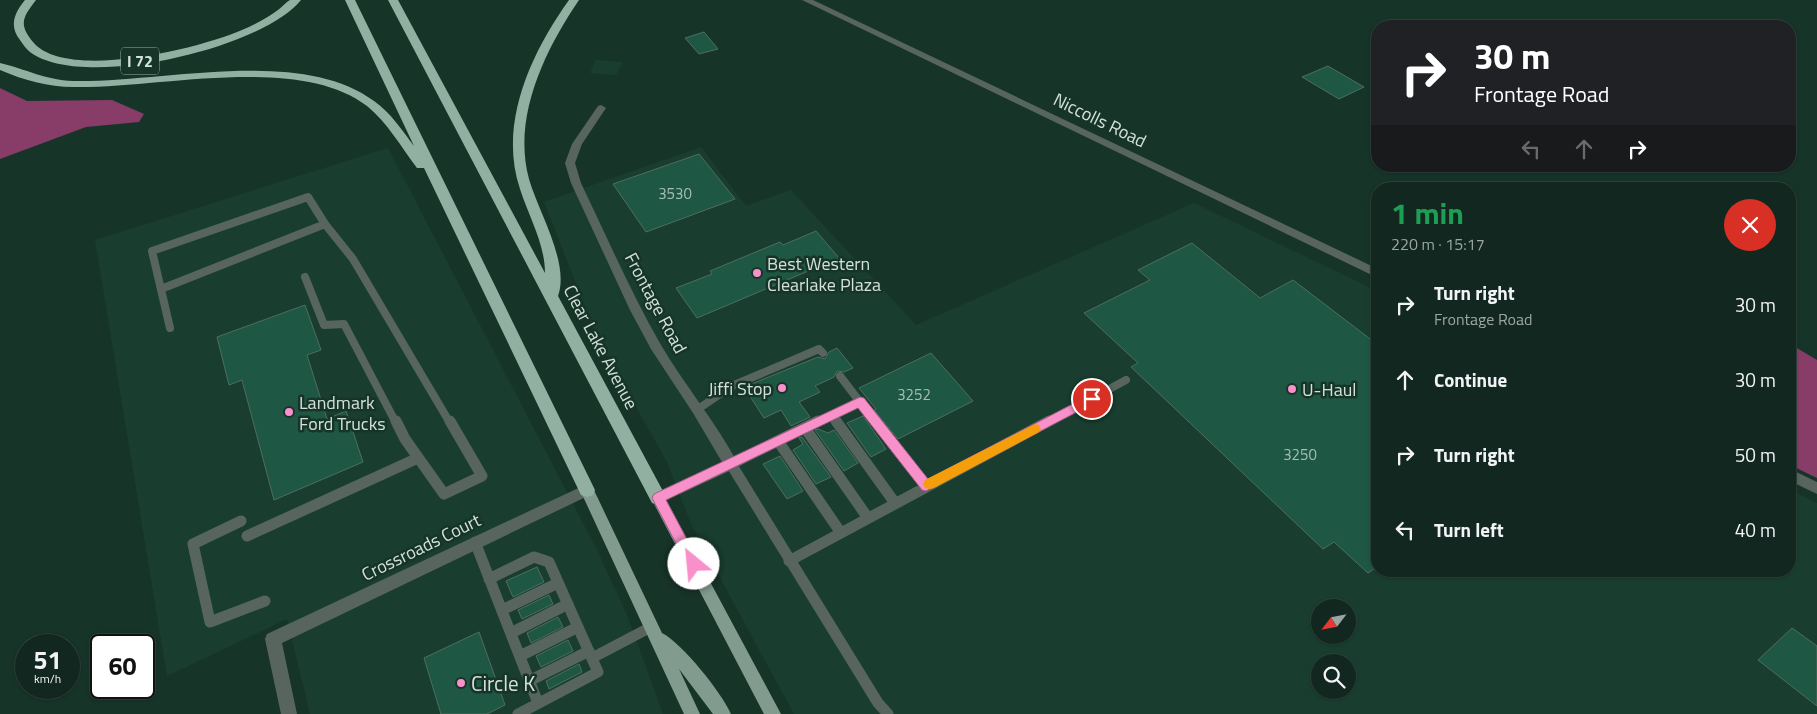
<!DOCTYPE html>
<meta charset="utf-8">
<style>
:root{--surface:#11271f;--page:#1a2f28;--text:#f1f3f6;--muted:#9ca5a4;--line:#30443d}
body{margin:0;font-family:"Titillium Web",sans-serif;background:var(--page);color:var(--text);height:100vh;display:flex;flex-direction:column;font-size:19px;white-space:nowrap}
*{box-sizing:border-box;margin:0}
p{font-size:16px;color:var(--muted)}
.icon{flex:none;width:28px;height:28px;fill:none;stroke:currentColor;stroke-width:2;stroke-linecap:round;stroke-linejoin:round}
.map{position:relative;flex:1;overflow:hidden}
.drawer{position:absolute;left:1371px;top:182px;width:425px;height:395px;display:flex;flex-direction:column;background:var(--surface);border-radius:20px;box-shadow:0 1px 4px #0004,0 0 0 1px var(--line)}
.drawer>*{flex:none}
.hud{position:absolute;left:1371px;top:20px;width:425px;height:152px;border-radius:20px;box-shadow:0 1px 4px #0004,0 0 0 1px var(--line);background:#202124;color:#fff;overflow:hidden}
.needle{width:32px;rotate:238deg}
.buttons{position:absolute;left:1311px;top:599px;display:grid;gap:10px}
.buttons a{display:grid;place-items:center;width:45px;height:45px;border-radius:50%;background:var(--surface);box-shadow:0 1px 4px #0004,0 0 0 1px var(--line);font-size:25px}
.speed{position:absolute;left:15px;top:634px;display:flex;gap:10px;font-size:25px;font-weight:700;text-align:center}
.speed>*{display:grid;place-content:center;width:65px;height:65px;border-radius:50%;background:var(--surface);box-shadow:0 1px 4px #0004,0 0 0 1px var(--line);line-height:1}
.speed small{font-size:12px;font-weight:400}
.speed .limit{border:2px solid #111;border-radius:8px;background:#fff;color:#111}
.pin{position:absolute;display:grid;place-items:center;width:42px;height:42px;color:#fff;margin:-21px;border:2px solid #fff;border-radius:50%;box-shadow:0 1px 5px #0007}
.me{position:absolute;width:55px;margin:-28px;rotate:332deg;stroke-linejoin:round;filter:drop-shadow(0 0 4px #0008)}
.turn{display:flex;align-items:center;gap:18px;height:105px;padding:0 20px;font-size:22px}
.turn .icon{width:65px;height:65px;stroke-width:2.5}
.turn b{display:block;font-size:35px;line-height:42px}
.lanes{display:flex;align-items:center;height:48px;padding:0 20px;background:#0003;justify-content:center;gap:25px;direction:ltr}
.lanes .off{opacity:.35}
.round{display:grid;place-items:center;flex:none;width:52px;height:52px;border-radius:26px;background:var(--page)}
.overview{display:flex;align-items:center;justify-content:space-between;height:85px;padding:0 20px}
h1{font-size:30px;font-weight:700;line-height:38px;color:#1e9e55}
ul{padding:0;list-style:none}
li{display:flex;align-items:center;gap:15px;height:75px;padding:0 20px}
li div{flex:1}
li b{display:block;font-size:19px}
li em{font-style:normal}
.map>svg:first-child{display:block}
.built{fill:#193e30;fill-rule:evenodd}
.forest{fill:#873d68}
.building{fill:#1e5743;stroke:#4f6d60}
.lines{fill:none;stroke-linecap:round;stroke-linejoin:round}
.lane-far1{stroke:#58655f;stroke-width:8}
.lane{stroke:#58655f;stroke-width:11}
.street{fill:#58655f;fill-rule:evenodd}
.primary{fill:#819b8f;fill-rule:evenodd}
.highway{fill:#91b0a2;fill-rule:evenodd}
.route{fill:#f890ca;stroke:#a15e83}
.slow{fill:#f59e0b}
.poi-dot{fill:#f890ca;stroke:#173429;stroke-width:2}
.labels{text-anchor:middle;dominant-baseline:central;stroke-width:5;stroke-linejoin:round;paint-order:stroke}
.number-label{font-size:15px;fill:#a5bfb4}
.shield{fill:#173429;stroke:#9aaea5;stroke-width:1}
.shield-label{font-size:16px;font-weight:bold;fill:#d2e2da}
.street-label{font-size:18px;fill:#d2e2da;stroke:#173429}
.poi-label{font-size:18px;fill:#d2e2da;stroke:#173429;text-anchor:start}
.near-poi-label{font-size:21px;fill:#d2e2da;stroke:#173429;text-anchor:start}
</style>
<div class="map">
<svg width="1817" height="714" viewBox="0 0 1817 714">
<rect width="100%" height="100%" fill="#173429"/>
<path class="built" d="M 596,60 L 623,62 L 616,75 L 590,73 Z
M 701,147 L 746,206 L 791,190 L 916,325 L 1194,203 L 1377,291 L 1378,571 L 1790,571 L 1790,490 L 1817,503 L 1817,714 L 794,714 L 691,524 L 666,460 L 598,340 L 544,202 ZM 1320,608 L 1348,608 L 1348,635 L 1320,635 ZM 1320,662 L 1348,662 L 1348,690 L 1320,690 Z
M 388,148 L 597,550 L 627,615 L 663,714 L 310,714 L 287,619 L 167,676 L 95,240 Z"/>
<path class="forest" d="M 0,88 L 27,101 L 112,100 L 144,114 L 139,122 L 86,127 L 0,159 Z
M 1790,344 L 1817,360 L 1817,478 L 1790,465 Z"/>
<path class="building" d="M 704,32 L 718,49 L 699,54 L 685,38 Z
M 1328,66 L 1364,87 L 1339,99 L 1302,77 Z
M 699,154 L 735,199 L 646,232 L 613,184 Z
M 816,231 L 839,258 L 697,318 L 676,288 L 712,274 L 710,271 L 780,242 L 783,245 Z
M 1192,243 L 1260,298 L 1293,280 L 1378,345 L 1378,566 L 1368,573 L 1334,542 L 1323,549 L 1131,367 L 1138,363 L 1084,313 L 1150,280 L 1138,270 Z
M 305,305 L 321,350 L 307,355 L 327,419 L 346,411 L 363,462 L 274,500 L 242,380 L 229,385 L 217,337 Z
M 837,348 L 853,368 L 844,372 L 837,371 L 834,377 L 815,386 L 820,392 L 799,402 L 810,417 L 791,426 L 781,410 L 764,418 L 744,387 L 818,357 L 825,359 L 829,352 Z
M 931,353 L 973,401 L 898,439 L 874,410 L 876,409 L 859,388 Z
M 863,416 L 886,449 L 871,457 L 847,423 Z
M 818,429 L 828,433 L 834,430 L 858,463 L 844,471 L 815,430 Z
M 802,437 L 831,477 L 816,484 L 793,450 L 803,444 L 799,438 Z
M 780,456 L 803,491 L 787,499 L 763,464 Z
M 537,567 L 544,582 L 513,597 L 506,581 Z
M 549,595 L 553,604 L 522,619 L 518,610 Z
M 558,617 L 563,627 L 531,643 L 527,633 Z
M 1792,628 L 1817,646 L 1817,706 L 1758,660 Z
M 479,632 L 505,705 L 487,714 L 441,714 L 424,658 Z
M 568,640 L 573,651 L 541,667 L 536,656 Z
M 579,664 L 582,672 L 549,689 L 546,681 Z"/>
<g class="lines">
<path class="lane-far1" d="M 305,277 L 324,325 L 344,324 L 396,423
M 161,289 L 325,224
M 170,328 L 152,251 L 308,197 L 325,224 L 353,259 L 450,423
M 840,376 L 876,423
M 698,409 L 732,386 L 819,349 L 823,353
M 831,415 L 837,423
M 815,423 L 859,401
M 1047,423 L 1126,380"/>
<path class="lane" d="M 396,421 L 405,439 L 444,494 L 482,476 L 450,421
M 818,421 L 731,464 L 878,703 L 888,714
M 836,421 L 895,503
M 875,421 L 926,486
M 805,428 L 868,518
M 778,441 L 841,533
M 241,521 L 193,544 L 210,622 L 265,601
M 247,536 L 418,458
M 475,542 L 538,703
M 789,561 L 1049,421
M 489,579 L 534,557 L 549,562 L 598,672 L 518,714
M 502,610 L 558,583
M 511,633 L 568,604
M 520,656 L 578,627
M 592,658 L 651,627
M 529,681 L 589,651"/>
<path class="street" d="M 802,0 L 813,0 L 1378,269 L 1378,278 Z
M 601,105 L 606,108 L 582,144 L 575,163 L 581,183 C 607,237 631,293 661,345 C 685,386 716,422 738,464 L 736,468 L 658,504 L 653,502 L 651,498 L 653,494 L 722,462 L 693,413 L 651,349 L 630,310 L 571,183 L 565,163 L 572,144 L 598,106 Z
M 1790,469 L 1817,482 L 1817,494 L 1790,481 Z
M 587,484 L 592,486 L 594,490 L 592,494 L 282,643 L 297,714 L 281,714 L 265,639 L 267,634 Z"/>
<path class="primary" d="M 587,484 L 592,486 L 662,633 C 682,643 722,693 731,714 L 713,714 L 679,669 L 700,714 L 684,714 L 580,490 L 582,486 Z
M 658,492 L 663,494 L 781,714 L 764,714 L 651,498 L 653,494 Z"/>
<path class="highway" d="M 25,0 L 36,0 C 23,17 18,24 33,42 C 66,82 201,48 242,30 C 254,25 267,18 278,10 C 282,7 286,2 290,0 C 292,0 298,0 301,0 C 262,49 82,91 30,52 C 26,49 23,44 20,40 C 9,26 14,13 25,0 Z
M 345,0 L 355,0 L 595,490 L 593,495 L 587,497 L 581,495 L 424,168 L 417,168 C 401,147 387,122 367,106 C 298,53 156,89 73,87 C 49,87 23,80 0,70 L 0,63 C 26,69 45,80 73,81 C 161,83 300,46 374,101 C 390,112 402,130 414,146 Z
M 388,0 L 398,0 L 545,273 C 545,244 529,217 520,189 C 498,124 531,53 569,0 L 579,0 C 545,50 512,117 529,179 C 538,211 570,263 558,296 L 664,493 L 666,498 L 664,503 L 658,505 L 652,503 Z"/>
</g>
<path class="route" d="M 1092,394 L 1096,395 L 1097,399 L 1096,402 L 926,491 L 922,490 L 858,408 L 666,500 L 700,564 L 698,568 L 694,570 L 689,568 L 652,498 L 654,494 L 860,397 L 864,398 L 928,479 Z"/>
<path class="slow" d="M 1035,424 L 1039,425 L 1041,429 L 1039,432 L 934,488 L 930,489 L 925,488 L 923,484 L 925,480 Z"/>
<g class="poi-dot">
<circle cx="757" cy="273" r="5"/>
<circle cx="782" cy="388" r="5"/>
<circle cx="1292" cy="389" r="5"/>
<circle cx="289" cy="412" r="5"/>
<circle cx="461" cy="683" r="5"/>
</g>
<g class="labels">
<g class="number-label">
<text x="675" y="193">3530</text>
<text x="914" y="394">3252</text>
<text x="1300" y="454">3250</text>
</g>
<rect class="shield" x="121" y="47.5" width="38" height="27" rx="4"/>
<g class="shield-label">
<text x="140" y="61">I 72</text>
</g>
<g class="street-label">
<text transform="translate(1100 120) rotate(26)">Niccolls Road</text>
<text transform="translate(656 303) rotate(62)">Frontage Road</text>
<text transform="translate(601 347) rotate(62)">Clear Lake Avenue</text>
<text transform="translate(421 547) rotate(-26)">Crossroads Court</text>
</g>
<g class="poi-label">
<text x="767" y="263">Best Western<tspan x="767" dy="21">Clearlake Plaza</tspan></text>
<text x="772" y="388" text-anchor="end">Jiffi Stop</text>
<text x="1302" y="389">U-Haul</text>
<text x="299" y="402">Landmark<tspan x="299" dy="21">Ford Trucks</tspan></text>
</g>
<g class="near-poi-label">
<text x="471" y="683">Circle K</text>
</g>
</g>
</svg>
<div class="buttons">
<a><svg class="needle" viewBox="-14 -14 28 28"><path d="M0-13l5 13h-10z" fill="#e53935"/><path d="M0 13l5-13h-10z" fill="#9ca5a4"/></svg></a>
<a><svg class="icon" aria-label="search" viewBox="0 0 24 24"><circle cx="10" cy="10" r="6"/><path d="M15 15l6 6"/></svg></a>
</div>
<div class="speed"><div>51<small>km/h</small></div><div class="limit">60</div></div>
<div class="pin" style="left:1092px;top:399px;background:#d93025"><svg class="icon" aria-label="arrive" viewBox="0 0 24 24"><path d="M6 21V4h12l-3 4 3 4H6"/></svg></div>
<svg class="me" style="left:694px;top:564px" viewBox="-20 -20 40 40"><circle r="19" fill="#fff"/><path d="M0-13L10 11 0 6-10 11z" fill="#f890ca"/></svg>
<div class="hud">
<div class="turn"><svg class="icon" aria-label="right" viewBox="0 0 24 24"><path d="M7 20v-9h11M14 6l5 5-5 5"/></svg><div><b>30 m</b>Frontage Road</div></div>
<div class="lanes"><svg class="icon off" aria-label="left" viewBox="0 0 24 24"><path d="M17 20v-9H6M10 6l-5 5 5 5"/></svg><svg class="icon off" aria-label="ahead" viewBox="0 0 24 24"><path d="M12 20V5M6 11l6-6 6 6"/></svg><svg class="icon" aria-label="right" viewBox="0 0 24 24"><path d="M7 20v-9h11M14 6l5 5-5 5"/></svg></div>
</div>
<section class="drawer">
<div class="overview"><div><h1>1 min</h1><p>220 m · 15:17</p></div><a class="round" style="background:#d93025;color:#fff"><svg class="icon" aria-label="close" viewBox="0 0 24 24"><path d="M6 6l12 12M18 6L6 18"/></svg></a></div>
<ul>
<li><svg class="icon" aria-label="right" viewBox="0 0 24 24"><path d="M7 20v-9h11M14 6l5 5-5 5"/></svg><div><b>Turn right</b><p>Frontage Road</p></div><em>30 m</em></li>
<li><svg class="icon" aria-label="ahead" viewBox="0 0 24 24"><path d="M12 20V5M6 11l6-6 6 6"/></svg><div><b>Continue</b></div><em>30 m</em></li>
<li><svg class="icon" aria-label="right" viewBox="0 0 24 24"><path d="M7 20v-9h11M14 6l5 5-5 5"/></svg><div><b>Turn right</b></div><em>50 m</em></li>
<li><svg class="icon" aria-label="left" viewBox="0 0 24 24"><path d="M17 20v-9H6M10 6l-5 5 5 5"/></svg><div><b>Turn left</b></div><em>40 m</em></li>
</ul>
</section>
</div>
